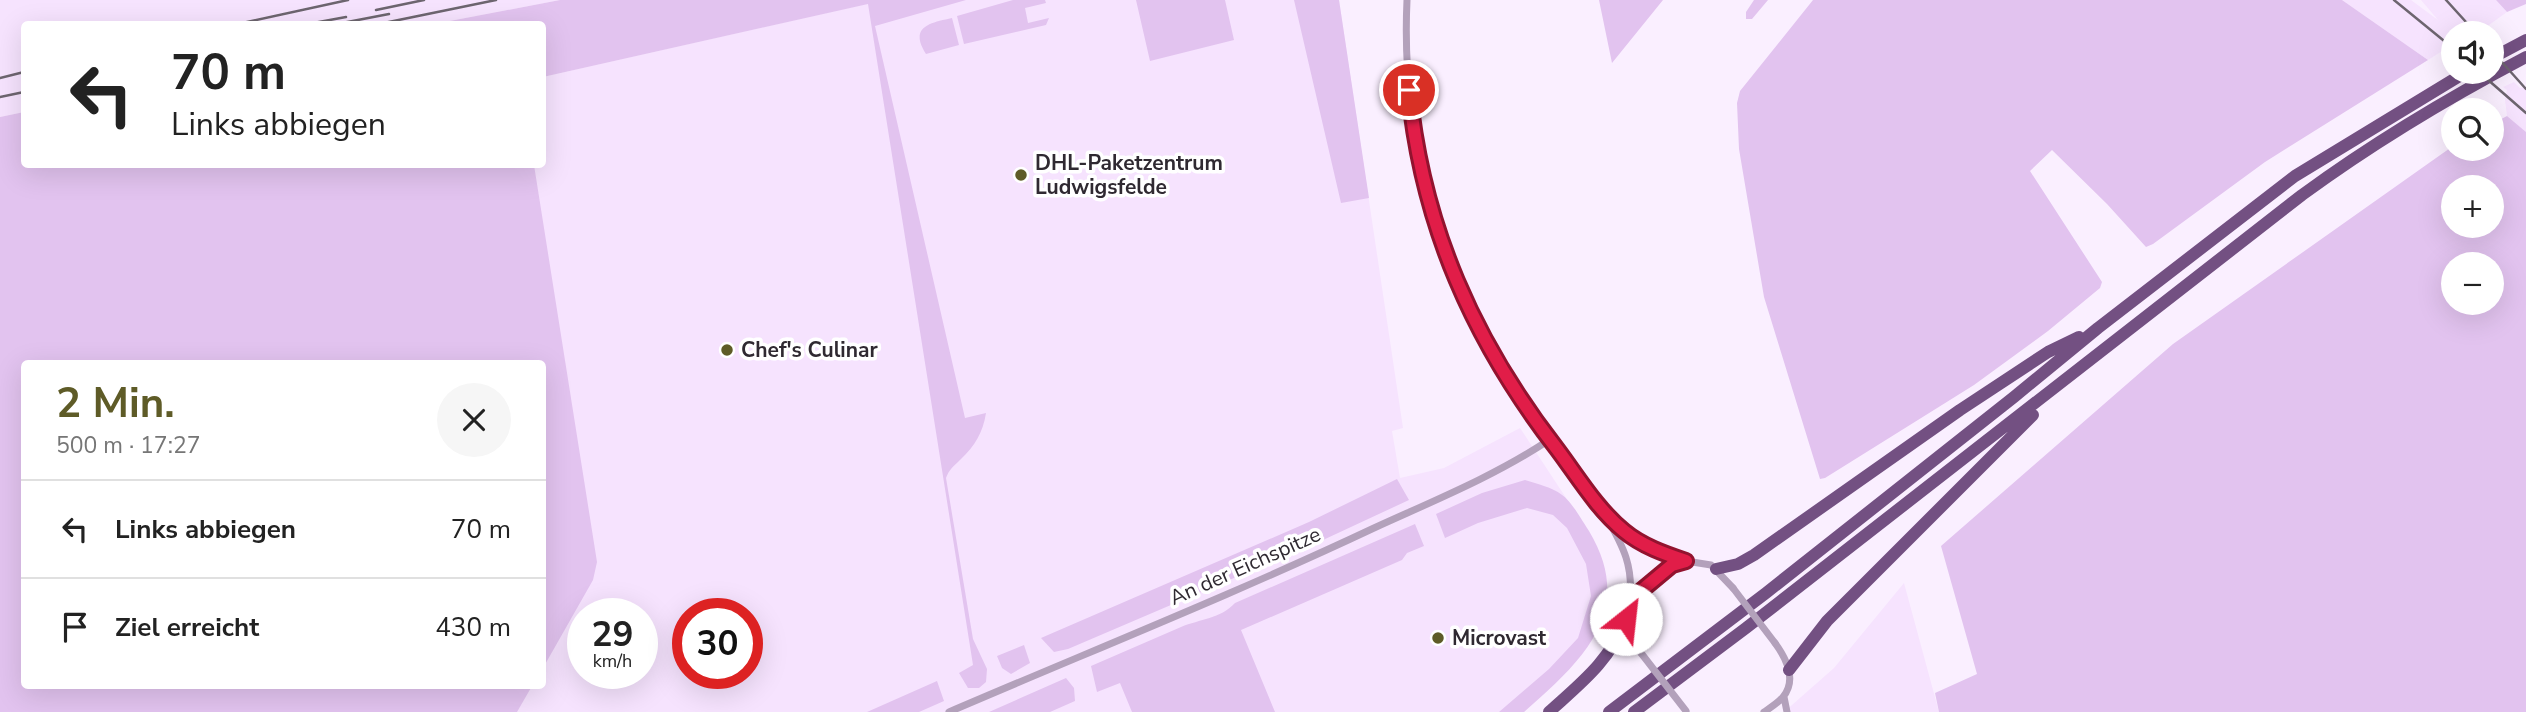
<!DOCTYPE html>
<html lang="de">
<meta charset="utf-8">
<style>
:root{--surface:#fff;--page:#f6f6f6;--text:#222;--muted:#767676;--line:#e0e0e0;--accent:#5e5b27}
body{margin:0;font-family:"Nunito Sans",sans-serif;background:var(--page);color:var(--text);height:100vh;display:flex;flex-direction:column;font-size:26px;white-space:nowrap}
*{box-sizing:border-box;margin:0}
p{font-size:23px;color:var(--muted)}
.icon{flex:none;width:38px;height:38px;fill:none;stroke:currentColor;stroke-width:2;stroke-linecap:round;stroke-linejoin:round}
.map{position:relative;flex:1;overflow:hidden}
.drawer{position:absolute;left:21px;top:360px;width:525px;height:329px;display:flex;flex-direction:column;background:var(--surface);border-radius:7px;box-shadow:0 7px 28px #0002}
.drawer>*{flex:none}
.banner{position:absolute;left:21px;top:21px;width:525px;height:147px;border-radius:7px;box-shadow:0 7px 28px #0002;background:#fff;color:var(--text);overflow:hidden}
.fabs{position:absolute;left:2441px;top:21px;display:grid;gap:14px}
.fabs a{display:grid;place-items:center;width:63px;height:63px;border-radius:50%;background:var(--surface);box-shadow:0 7px 28px #0002;font-size:35px}
.speed{position:absolute;left:567px;top:598px;display:flex;gap:14px;font-size:35px;font-weight:700;text-align:center}
.speed>*{display:grid;place-content:center;width:91px;height:91px;border-radius:50%;background:var(--surface);box-shadow:0 7px 28px #0002;line-height:1}
.speed small{font-size:18px;font-weight:400}
.speed .limit{border:10px solid #d22;background:#fff;color:#111}
.pin{position:absolute;display:grid;place-items:center;width:60px;height:60px;color:#fff;margin:-30px;border:4px solid #fff;border-radius:50%;box-shadow:0 2px 7px #0007}
.me{position:absolute;width:77px;margin:-38px;rotate:29deg;stroke-linejoin:round;filter:drop-shadow(0 0 5px #0008)}
.turn{display:flex;align-items:center;gap:24px;height:147px;padding:0 35px;font-size:32px}
.turn .icon{width:91px;height:91px;stroke-width:2.5}
.turn b{display:block;font-size:49px;line-height:60px}
.round{display:grid;place-items:center;flex:none;width:74px;height:74px;border-radius:37px;background:var(--page)}
.head{display:flex;align-items:center;justify-content:space-between;height:119px;padding:0 35px}
h1{font-size:42px;font-weight:700;line-height:52px;color:var(--accent)}
ul{padding:0;list-style:none}
li{display:flex;align-items:center;gap:21px;height:98px;padding:0 35px;border-top:2px solid var(--line)}
li div{flex:1}
li b{display:block;font-size:26px}
li em{font-style:normal}
.map>svg:first-child{display:block}
.built{fill:#f6e3fe;fill-rule:evenodd}
.green{fill:#e2c3ef;fill-rule:evenodd}
.lines{fill:none;stroke-linecap:round;stroke-linejoin:round}
.minor{stroke:#b3a1bb;stroke-width:7}
.trunk{stroke:#735082;stroke-width:12}
.rail{stroke:#6d656f;stroke-width:2.5}
.minor-bridge{stroke:#b3a1bb;stroke-width:7}
.route-casing{stroke:#92132f;stroke-width:18}
.route{stroke:#e11d48;stroke-width:12}
.poi-dot{fill:#5e5b27;stroke:#fff;stroke-width:2.5}
.labels{text-anchor:middle;dominant-baseline:central;stroke-width:7;stroke-linejoin:round;paint-order:stroke}
.poi-label{font-size:21px;font-weight:bold;fill:#2f2931;stroke:#fff;text-anchor:start}
.street-label{font-size:21px;fill:#2f2931;stroke:#fff}
</style>
<div class="map">
<svg width="2526" height="712" viewBox="0 0 2526 712">
<rect width="100%" height="100%" fill="#faefff"/>
<path class="built" d="M 0,0 L 560,0 L 434,24 L 24,24 L 24,112 L 0,117 Z
M 884,0 L 1339,0 L 1403,428 L 1392,431 L 1400,478 L 1444,468 L 1520,428 L 1574,510 L 1607,601 L 1523,712 L 0,712 L 38,164 L 542,164 L 543,77 ZM 24,364 L 542,364 L 542,686 L 24,686 ZM 583,614 L 642,614 L 642,674 L 583,674 ZM 688,614 L 747,614 L 747,674 L 688,674 Z
M 2342,0 L 2411,0 L 2438,20 L 2421,0 L 2496,0 L 2507,12 L 2478,33 L 2454,33 L 2453,44 L 2428,60 Z
M 2514,82 L 2520,88 L 2526,87 L 2526,132 L 2507,116 L 2505,100 L 2507,90 L 2503,87 Z
M 1904,583 L 1939,712 L 1784,712 L 1834,668 Z"/>
<path class="green" d="M 560,0 L 966,0 L 875,26 L 965,418 L 986,413 C 983,432 975,446 961,459 C 954,466 949,469 946,478 L 973,639 L 987,669 L 986,682 L 979,688 L 968,688 L 959,673 L 973,665 L 868,4 L 543,77 L 542,24 L 434,24 Z
M 1013,0 L 1045,0 L 1046,3 L 1025,8 L 1028,23 L 1049,18 L 1046,25 L 964,44 L 957,16 Z
M 1136,0 L 1225,0 L 1234,40 L 1150,61 Z
M 1294,0 L 1339,0 L 1369,198 L 1341,203 Z
M 1599,0 L 1663,0 L 1612,63 Z
M 1754,0 L 1768,0 L 1752,19 L 1746,19 L 1746,12 Z
M 1813,0 L 2342,0 L 2428,60 L 2265,162 L 2153,244 L 2146,247 L 2107,204 L 2052,150 L 2030,171 L 2102,282 L 2100,288 L 2048,331 L 1974,385 L 1825,478 L 1820,479 L 1764,297 L 1739,149 L 1737,103 L 1740,91 Z
M 2496,0 L 2526,0 L 2526,4 L 2507,12 Z
M 952,18 L 959,45 L 926,54 C 909,27 929,23 952,18 Z
M 24,112 L 24,164 L 534,165 L 597,562 L 593,580 L 543,668 L 542,364 L 24,364 L 24,686 L 532,686 L 517,712 L 0,712 L 0,117 Z
M 2507,116 L 2526,132 L 2526,712 L 1939,712 L 1935,693 L 1977,674 L 1941,546 L 2173,344 L 2453,146 L 2454,149 L 2492,149 L 2492,124 ZM 2454,187 L 2492,187 L 2492,226 L 2454,226 ZM 2454,264 L 2492,264 L 2492,303 L 2454,303 Z
M 1397,479 L 1409,500 L 1323,540 L 1068,649 L 1054,652 L 1041,638 L 1309,522 Z
M 1525,480 C 1567,492 1566,495 1589,531 C 1637,611 1582,661 1524,712 L 1499,712 L 1549,669 L 1578,638 L 1591,596 L 1586,564 L 1567,528 L 1553,515 L 1527,508 L 1478,523 L 1445,538 L 1436,514 L 1482,493 Z
M 1415,524 L 1424,546 L 1407,553 L 1402,560 L 1241,630 L 1275,712 L 1132,712 L 1120,683 L 1097,692 L 1091,666 C 1121,653 1151,640 1181,627 C 1200,619 1220,619 1235,603 Z
M 1024,645 L 1030,663 L 1011,674 L 1002,668 L 997,656 Z
M 1066,678 L 1074,688 L 1075,701 L 1050,712 L 989,712 Z
M 937,681 L 944,701 L 919,712 L 867,712 Z"/>
<g class="lines">
<path class="minor" d="M 1407,0 C 1401,127 1434,257 1499,367 C 1516,396 1536,423 1557,449 C 1578,477 1597,509 1624,531 C 1642,546 1665,554 1686,561
M 1607,518 C 1624,548 1633,566 1630,600
M 1641,653 L 1628,632 L 1626,619 L 1630,600 L 1672,565 L 1686,561 L 1711,565 L 1733,588
M 1784,697 L 1787,712
M 949,712 C 1091,651 1234,594 1374,528 C 1433,501 1495,476 1549,440
M 1764,712 C 1770,708 1778,703 1783,697 C 1797,680 1786,658 1775,643"/>
<path class="trunk" d="M 2492,58 L 2526,40
M 1716,569 L 1738,564 L 1754,555 L 1960,410 L 2048,352 L 2079,337
M 1789,670 L 1827,621 L 2033,415
M 1549,712 C 1582,682 1609,662 1626,619
M 1609,712 L 1766,593 L 2014,397 L 2098,328 L 2295,176 L 2466,72
M 1634,712 L 1746,628 L 2302,195 C 2373,143 2448,98 2526,57"/>
<path class="rail" d="M 2394,0 L 2454,49
M 2446,0 L 2476,33
M 376,10 L 424,0
M 238,24 L 348,0
M 308,24 L 346,17
M 337,24 L 389,14
M 379,24 L 496,0
M 2492,51 L 2526,89
M 2479,72 L 2526,113
M 0,78 L 24,72
M 0,97 L 24,92"/>
<path class="minor-bridge" d="M 1733,588 L 1775,643
M 1641,653 L 1686,711"/>
</g>
<g class="lines">
<g class="route-casing">
<path id="route" d="M 1409,90 C 1422,226 1474,342 1557,449 C 1578,477 1597,509 1624,531 C 1642,546 1665,554 1686,561 L 1672,565 L 1630,600 L 1626,619"/>
</g>
<use href="#route" class="route"/>
</g>
<g class="poi-dot">
<circle cx="1021" cy="175" r="7"/>
<circle cx="727" cy="350" r="7"/>
<circle cx="1438" cy="638" r="7"/>
</g>
<g class="labels">
<g class="poi-label">
<text x="1035" y="163">DHL-Paketzentrum<tspan x="1035" dy="24">Ludwigsfelde</tspan></text>
<text x="741" y="350">Chef's Culinar</text>
<text x="1452" y="638">Microvast</text>
</g>
<g class="street-label">
<text transform="translate(1245 566) rotate(-24)">An der Eichspitze</text>
</g>
</g>
</svg>
<div class="fabs">
<a><svg class="icon" aria-label="sound" viewBox="0 0 24 24"><path d="M4 9h4l5-4v14l-5-4H4zM17 9q2 3 0 6"/></svg></a>
<a><svg class="icon" aria-label="search" viewBox="0 0 24 24"><circle cx="10" cy="10" r="6"/><path d="M15 15l6 6"/></svg></a>
<a>+</a>
<a>−</a>
</div>
<div class="speed"><div>29<small>km/h</small></div><div class="limit">30</div></div>
<div class="pin" style="left:1409px;top:90px;background:#d93025"><svg class="icon" aria-label="arrive" viewBox="0 0 24 24"><path d="M6 21V4h12l-3 4 3 4H6"/></svg></div>
<svg class="me" style="left:1626px;top:619px" viewBox="-20 -20 40 40"><circle r="19" fill="#fff"/><path d="M0-13L10 11 0 6-10 11z" fill="#e11d48"/></svg>
<div class="banner">
<div class="turn"><svg class="icon" aria-label="left" viewBox="0 0 24 24"><path d="M17 20v-9H6M10 6l-5 5 5 5"/></svg><div><b>70 m</b>Links abbiegen</div></div>
</div>
<section class="drawer">
<div class="head"><div><h1>2 Min.</h1><p>500 m · 17:27</p></div><a class="round"><svg class="icon" aria-label="close" viewBox="0 0 24 24"><path d="M6 6l12 12M18 6L6 18"/></svg></a></div>
<ul>
<li><svg class="icon" aria-label="left" viewBox="0 0 24 24"><path d="M17 20v-9H6M10 6l-5 5 5 5"/></svg><div><b>Links abbiegen</b></div><em>70 m</em></li>
<li><svg class="icon" aria-label="arrive" viewBox="0 0 24 24"><path d="M6 21V4h12l-3 4 3 4H6"/></svg><div><b>Ziel erreicht</b></div><em>430 m</em></li>
</ul>
</section>
</div>
